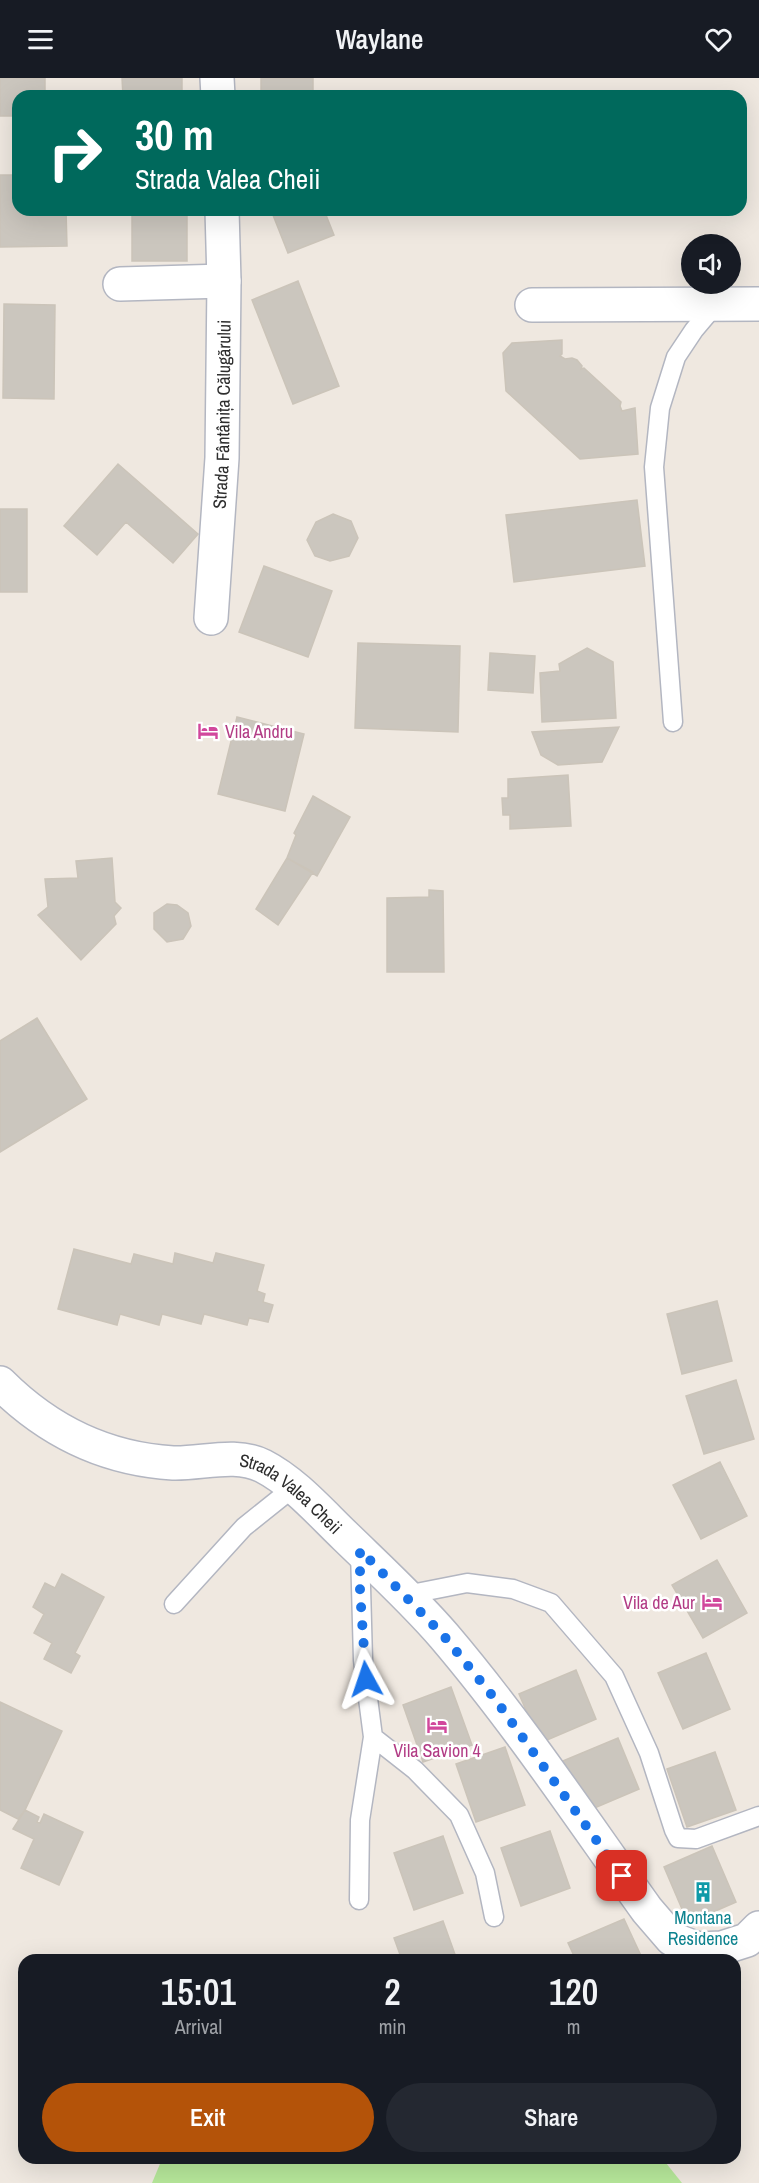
<!DOCTYPE html>
<meta charset="utf-8">
<style>
:root{--surface:#171b24;--page:#242831;--text:#f1f3f6;--muted:#9ea1a6;--accent:#b45309}
body{margin:0;font-family:"Archivo Narrow",sans-serif;background:var(--page);color:var(--text);height:100vh;display:flex;flex-direction:column;font-size:22px;white-space:nowrap}
*{box-sizing:border-box;margin:0}
p{font-size:20px;color:var(--muted)}
.icon{flex:none;width:33px;height:33px;fill:none;stroke:currentColor;stroke-width:2;stroke-linecap:round;stroke-linejoin:round}
.map{position:relative;flex:1;overflow:hidden}
.side{position:absolute;left:18px;top:1876px;width:723px;height:210px;display:flex;flex-direction:column;background:var(--surface);border-radius:18px;box-shadow:0 6px 24px #0002}
.side>*{flex:none}
.guide{position:absolute;left:12px;top:12px;width:735px;height:126px;border-radius:18px;box-shadow:0 6px 24px #0002;background:#00695c;color:#fff;overflow:hidden}
.fabs{position:absolute;left:681px;top:156px;display:grid;gap:12px}
.fabs a{display:grid;place-items:center;width:60px;height:60px;border-radius:50%;background:var(--surface);box-shadow:0 6px 24px #0002;font-size:30px}
.pin{position:absolute;display:grid;place-items:center;width:51px;height:51px;color:#fff;margin:-26px;border-radius:12px;box-shadow:0 3px 9px #0006}
.me{position:absolute;width:66px;margin:-33px;rotate:355deg;stroke-linejoin:round;filter:drop-shadow(0 0 4px #0008)}
.turn{display:flex;align-items:center;gap:21px;height:126px;padding:0 24px;font-size:27px}
.turn .icon{width:78px;height:78px;stroke-width:2.5}
.turn b{display:block;font-size:42px;line-height:51px}
.eta{display:flex;justify-content:space-evenly;align-items:center;height:102px;text-align:center}
.eta b{font-size:36px;font-weight:600;line-height:42px}
.action{display:flex;gap:12px;margin-top:auto;padding:12px 24px}
.action a{flex:1;height:69px;border-radius:36px;background:var(--accent);color:#fff;font-size:24px;font-weight:600;line-height:69px;text-align:center}
.action a+a{background:var(--page);color:var(--text)}
header{display:flex;justify-content:space-between;align-items:center;height:78px;padding:0 24px;background:var(--surface);font-size:27px;font-weight:600}
.map>svg:first-child{display:block}
.green{fill:#b6e79a}
.building{fill:#cbc6be;stroke:#cbc4b9;stroke-width:1.5}
.lines{fill:none;stroke-linecap:round;stroke-linejoin:round}
.service-casing{stroke:#b3b6c1;stroke-width:21}
.minor-casing{stroke:#b3b6c1;stroke-width:36}
.service{stroke:#fff;stroke-width:18}
.minor{stroke:#fff;stroke-width:33}
.route{stroke:#1a73e8;stroke-width:10;stroke-dasharray:0 18}
.labels{text-anchor:middle;dominant-baseline:central;stroke-width:5;stroke-linejoin:round;paint-order:stroke}
.street-label{font-size:18px;fill:#2d2d2d;stroke:#fff}
.hotel-label{font-size:18px;fill:#b23c85;stroke:#fff;text-anchor:start}
.culture-label{font-size:18px;fill:#0d838f;stroke:#fff}
</style>
<header><svg class="icon" aria-label="menu" viewBox="0 0 24 24"><path d="M4 6h16M4 12h16M4 18h16"/></svg>Waylane<svg class="icon" aria-label="heart" viewBox="0 0 24 24"><path d="M12 20l-8-8c-3-5 5-10 8-4 3-6 11-1 8 4z"/></svg></header>
<div class="map">
<svg width="759" height="2105" viewBox="0 0 759 2105">
<rect width="100%" height="100%" fill="#efe8e0"/>
<path class="green" d="M 162,2081 L 662,2080 L 682,2105 L 152,2105 Z"/>
<path class="building" d="M 0,0 L 45,0 L 45,18 L 18,18 L 18,38 L 0,38 Z
M 122,0 L 182,0 L 182,18 L 123,18 Z
M 261,0 L 313,0 L 313,18 L 261,18 Z
M 0,97 L 18,97 L 18,132 L 66,132 L 67,168 L 0,169 Z
M 132,132 L 187,132 L 187,183 L 132,183 Z
M 271,132 L 324,132 L 334,157 L 288,175 Z
M 298,203 L 339,308 L 293,326 L 252,222 Z
M 4,226 L 55,227 L 54,321 L 3,320 Z
M 562,262 L 562,276 L 560,278 L 565,281 L 572,280 L 577,282 L 582,288 L 581,291 L 584,290 L 621,324 L 620,328 L 622,333 L 635,330 L 638,376 L 580,381 L 506,313 L 503,275 L 512,265 Z
M 118,386 L 198,456 L 173,485 L 126,444 L 97,477 L 64,448 Z
M 637,422 L 645,488 L 514,504 L 506,437 Z
M 0,431 L 27,431 L 27,514 L 0,514 Z
M 333,436 L 351,443 L 358,460 L 349,478 L 330,483 L 315,478 L 307,462 L 316,444 Z
M 264,488 L 332,513 L 308,579 L 239,554 Z
M 358,565 L 460,568 L 458,654 L 355,650 Z
M 587,570 L 613,584 L 616,640 L 542,644 L 540,595 L 560,593 L 559,586 Z
M 490,575 L 535,578 L 533,615 L 488,612 Z
M 237,639 L 304,656 L 285,733 L 218,716 Z
M 619,649 L 602,684 L 558,687 L 541,677 L 532,654 Z
M 568,697 L 571,748 L 510,751 L 510,737 L 503,737 L 502,720 L 508,720 L 508,701 Z
M 313,718 L 350,739 L 317,798 L 287,780 L 296,757 L 294,755 Z
M 112,780 L 115,824 L 121,830 L 114,838 L 116,846 L 81,882 L 38,837 L 48,829 L 45,801 L 78,800 L 76,783 Z
M 287,780 L 313,794 L 278,847 L 256,831 Z
M 429,812 L 443,813 L 444,894 L 387,894 L 387,820 L 429,819 Z
M 167,826 L 177,827 L 188,835 L 191,848 L 183,861 L 167,864 L 154,851 L 154,835 Z
M 37,940 L 87,1021 L 0,1074 L 0,963 Z
M 74,1171 L 131,1186 L 134,1176 L 173,1186 L 175,1175 L 213,1185 L 216,1175 L 264,1187 L 257,1213 L 265,1216 L 263,1224 L 273,1227 L 268,1244 L 249,1240 L 247,1247 L 204,1236 L 201,1246 L 162,1236 L 159,1247 L 120,1236 L 117,1247 L 58,1231 Z
M 717,1223 L 732,1283 L 682,1296 L 667,1236 Z
M 736,1302 L 754,1361 L 704,1376 L 686,1318 Z
M 720,1384 L 747,1438 L 701,1461 L 673,1407 Z
M 717,1482 L 747,1535 L 703,1560 L 672,1507 Z
M 62,1496 L 104,1519 L 75,1575 L 80,1578 L 71,1595 L 44,1581 L 52,1565 L 34,1555 L 44,1536 L 33,1529 L 45,1505 L 55,1510 Z
M 706,1575 L 730,1631 L 683,1651 L 658,1595 Z
M 576,1592 L 596,1641 L 540,1665 L 519,1616 Z
M 451,1609 L 472,1667 L 423,1684 L 403,1627 Z
M 0,1624 L 62,1653 L 25,1732 L 18,1741 L 0,1732 Z
M 618,1660 L 639,1711 L 585,1734 L 563,1683 Z
M 505,1669 L 525,1727 L 476,1744 L 456,1686 Z
M 715,1674 L 736,1732 L 687,1749 L 667,1691 Z
M 25,1732 L 39,1739 L 37,1744 L 40,1745 L 44,1736 L 83,1754 L 59,1807 L 21,1790 L 34,1761 L 13,1751 Z
M 550,1753 L 570,1810 L 521,1828 L 501,1770 Z
M 443,1758 L 463,1815 L 414,1832 L 394,1775 Z
M 712,1768 L 736,1824 L 688,1845 L 664,1789 Z
M 624,1841 L 643,1882 L 576,1882 L 568,1865 Z
M 443,1843 L 457,1882 L 402,1882 L 394,1860 Z"/>
<g class="lines">
<g class="service-casing">
<path id="service" d="M 673,644 L 654,389 L 660,330 L 676,279 L 694,252 L 716,226
M 406,1517 L 467,1505 L 513,1511 L 551,1525 L 614,1598 L 649,1675 L 674,1752 L 678,1760 L 696,1761 L 759,1738
M 174,1526 L 244,1449 L 294,1409
M 373,1659 L 415,1692 L 459,1737 L 485,1795 L 494,1839
M 359,1822 L 360,1742 L 373,1659 L 363,1582 L 360,1472"/>
</g>
<g class="minor-casing">
<g id="minor">
<path d="M 217,0 L 218,18"/>
<path d="M 120,206 L 224,203"/>
<path d="M 532,227 L 759,226"/>
<path id="s1" d="M 211,540 L 222,380 L 224,203 L 222,132"/>
<path id="s2" d="M 0,1305 C 48,1353 104,1381 173,1385 C 202,1386 235,1374 263,1388 C 294,1404 320,1434 345,1458 C 379,1491 414,1523 444,1558 C 518,1645 581,1740 647,1832 L 672,1861 L 698,1871 L 722,1870 L 747,1862 L 759,1850"/>
</g>
</g>
<use href="#service" class="service"/>
<use href="#minor" class="minor"/>
</g>
<g class="lines">
<path class="route" d="M 366,1601 L 360,1513 L 360,1472 L 443,1557 L 495,1621 L 622,1798"/>
</g>
<defs>
<g id="hotel-bare" transform="scale(1.62)"><path d="M-6-4.5h1.5V1H6V5H4.5V3h-9V5H-6ZM-4 0a1.8 1.8 0 1 1 3.6 0ZM.5 0V-2.5h3Q6-2.5 6 0Z" fill="#d1479c" stroke="#fff" stroke-width="2.5" paint-order="stroke"/></g>
<g id="building-bare" transform="scale(1.62)"><path d="M-4-6H4V6H1V3H-1V6H-4ZM-2.5-4.3h1.7v1.8h-1.7ZM.8-4.3h1.7v1.8H.8ZM-2.5-1h1.7V.8h-1.7ZM.8-1h1.7V.8H.8Z" fill="#0f9aa8" stroke="#fff" stroke-width="2.5" paint-order="stroke"/></g>
</defs>
<g fill-rule="evenodd">
<use href="#hotel-bare" x="208" y="653"/>
<use href="#hotel-bare" x="712" y="1524"/>
<use href="#hotel-bare" x="437" y="1647"/>
<use href="#building-bare" x="703" y="1814"/>
</g>
<g class="labels">
<g class="street-label">
<text stroke="none"><textPath href="#s1" startOffset="204">Strada Fântânița Călugărului</textPath></text>
<text stroke="none"><textPath href="#s2" startOffset="324">Strada Valea Cheii</textPath></text>
</g>
<g class="hotel-label">
<text x="225" y="653">Vila Andru</text>
<text x="695" y="1524" text-anchor="end">Vila de Aur</text>
<text x="437" y="1672" text-anchor="middle">Vila Savion 4</text>
</g>
<g class="culture-label">
<text x="703" y="1839">Montana<tspan x="703" dy="21">Residence</tspan></text>
</g>
</g>
</svg>
<div class="fabs">
<a><svg class="icon" aria-label="sound" viewBox="0 0 24 24"><path d="M4 9h4l5-4v14l-5-4H4zM17 9q2 3 0 6"/></svg></a>
</div>
<div class="pin" style="left:622px;top:1798px;background:#d93025"><svg class="icon" aria-label="arrive" viewBox="0 0 24 24"><path d="M6 21V4h12l-3 4 3 4H6"/></svg></div>
<svg class="me" style="left:366px;top:1601px" viewBox="-20 -20 40 40"><path d="M0-17L14 15 0 8-14 15z" fill="#1a73e8" stroke="#fff" stroke-width="4"/></svg>
<div class="guide">
<div class="turn"><svg class="icon" aria-label="right" viewBox="0 0 24 24"><path d="M7 20v-9h11M14 6l5 5-5 5"/></svg><div><b>30 m</b>Strada Valea Cheii</div></div>
</div>
<section class="side">
<div class="eta">
<div><b>15:01</b><p>Arrival</p></div>
<div><b>2</b><p>min</p></div>
<div><b>120</b><p>m</p></div>
</div>
<div class="action"><a>Exit</a><a>Share</a></div>
</section>
</div>
